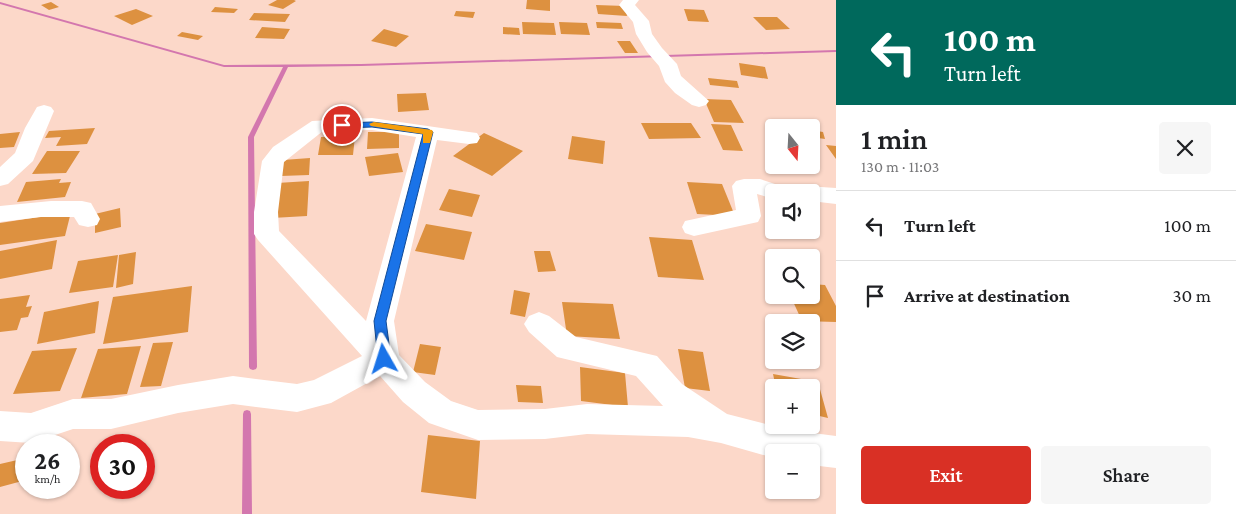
<!DOCTYPE html>
<meta charset="utf-8">
<style>
:root{--surface:#fff;--page:#f6f6f6;--text:#202124;--muted:#757577;--line:#e0e0e0;--accent:#d93025}
body{margin:0;font-family:"Crimson Pro",serif;background:var(--page);color:var(--text);height:100vh;display:flex;flex-direction:column;font-size:19px;white-space:nowrap}
*{box-sizing:border-box;margin:0}
p{font-size:16px;color:var(--muted)}
.icon{flex:none;width:28px;height:28px;fill:none;stroke:currentColor;stroke-width:2;stroke-linecap:round;stroke-linejoin:round}
.map{position:relative;flex:1;overflow:hidden}
.drawer{display:flex;flex-direction:column;background:var(--surface);width:400px}
.drawer>*{flex:none}
.banner{background:#00695c;color:#fff;overflow:hidden}
.needle{width:32px;rotate:162deg}
.fabs{position:absolute;left:765px;top:119px;display:grid;gap:10px}
.fabs a{display:grid;place-items:center;width:55px;height:55px;border-radius:5px;background:var(--surface);box-shadow:0 1px 4px #0004;font-size:25px}
.speed{position:absolute;left:15px;top:434px;display:flex;gap:10px;font-size:25px;font-weight:700;text-align:center}
.speed>*{display:grid;place-content:center;width:65px;height:65px;border-radius:50%;background:var(--surface);box-shadow:0 1px 4px #0004;line-height:1}
.speed small{font-size:12px;font-weight:400}
.speed .limit{border:8px solid #d22;background:#fff;color:#111}
.pin{position:absolute;display:grid;place-items:center;width:42px;height:42px;color:#fff;margin:-21px;border:2px solid #fff;border-radius:50%;box-shadow:0 1px 5px #0007}
.me{position:absolute;width:55px;margin:-28px;rotate:354deg;stroke-linejoin:round;filter:drop-shadow(0 0 4px #0008)}
.turn{display:flex;align-items:center;gap:18px;height:105px;padding:0 25px;font-size:22px}
.turn .icon{width:65px;height:65px;stroke-width:2.5}
.turn b{display:block;font-size:35px;line-height:42px}
.round{display:grid;place-items:center;flex:none;width:52px;height:52px;border-radius:5px;background:var(--page)}
.summary{display:flex;align-items:center;justify-content:space-between;height:85px;padding:0 25px}
h1{font-size:30px;font-weight:600;line-height:38px}
.cta{display:flex;gap:10px;margin-top:auto;padding:10px 25px}
.cta a{flex:1;height:58px;border-radius:5px;background:var(--accent);color:#fff;font-size:20px;font-weight:600;line-height:58px;text-align:center}
.cta a+a{background:var(--page);color:var(--text)}
ul{padding:0;list-style:none}
li{display:flex;align-items:center;gap:15px;height:70px;padding:0 25px;border-top:1px solid var(--line)}
li div{flex:1}
li b{display:block;font-size:19px}
li em{font-style:normal}
main{display:flex;flex:1;min-height:0}
.map>svg:first-child{display:block}
.lines{fill:none;stroke-linecap:round;stroke-linejoin:round}
.stream{fill:#d377ae;fill-rule:evenodd}
.building{fill:#dd9140}
.minor{fill:#fff;fill-rule:evenodd}
.route{fill:#1a73e8;stroke:#114b97}
.slow{fill:#f59e0b}
</style>
<main>
<div class="map">
<svg width="836" height="514" viewBox="0 0 836 514">
<rect width="100%" height="100%" fill="#fcd8c9"/>
<g class="lines">
<path class="stream" d="M 0,2 L 224,65 L 361,64 L 836,50 L 836,52 L 361,66 L 288,67 L 254,137 L 257,367 L 256,369 L 253,370 L 250,369 L 249,367 L 248,137 L 283,67 L 224,67 L 0,4 Z
M 247,410 L 250,411 L 251,414 L 252,514 L 242,514 L 243,414 L 244,411 Z"/>
</g>
<path class="building" d="M 277,0 L 294,0 L 296,1 L 283,9 L 268,5 Z
M 527,0 L 550,0 L 550,11 L 526,9 Z
M 51,2 L 59,7 L 49,10 L 41,5 Z
M 596,5 L 625,6 L 627,16 L 598,14 Z
M 215,7 L 238,9 L 234,13 L 211,12 Z
M 136,9 L 153,16 L 132,25 L 114,16 Z
M 684,9 L 704,10 L 709,22 L 688,21 Z
M 456,11 L 475,12 L 473,18 L 454,16 Z
M 254,13 L 290,14 L 285,22 L 249,20 Z
M 753,17 L 777,17 L 790,29 L 766,30 Z
M 522,22 L 554,23 L 556,35 L 523,34 Z
M 559,22 L 587,23 L 590,35 L 561,34 Z
M 596,22 L 621,23 L 623,29 L 597,28 Z
M 262,27 L 290,29 L 284,39 L 255,38 Z
M 503,27 L 519,28 L 520,35 L 503,34 Z
M 384,29 L 409,36 L 396,47 L 371,41 Z
M 182,32 L 203,36 L 198,40 L 177,36 Z
M 617,41 L 630,41 L 638,53 L 625,53 Z
M 739,63 L 765,67 L 768,79 L 741,75 Z
M 708,78 L 737,81 L 739,88 L 710,85 Z
M 426,93 L 429,110 L 398,112 L 397,94 Z
M 704,99 L 731,100 L 744,123 L 714,122 Z
M 641,123 L 691,123 L 701,138 L 649,139 Z
M 711,124 L 731,125 L 743,151 L 723,150 Z
M 95,128 L 87,144 L 56,146 L 61,137 L 45,138 L 49,131 Z
M 811,130 L 823,132 L 825,139 L 811,137 Z
M 20,132 L 14,147 L 0,148 L 0,134 Z
M 368,132 L 399,132 L 399,148 L 367,149 Z
M 484,133 L 523,151 L 492,176 L 453,156 Z
M 355,136 L 353,155 L 318,155 L 321,137 Z
M 572,136 L 605,141 L 603,164 L 568,159 Z
M 826,145 L 836,146 L 836,159 Z
M 47,151 L 80,151 L 66,173 L 32,174 Z
M 398,153 L 403,172 L 369,176 L 365,157 Z
M 310,158 L 309,175 L 281,176 L 283,160 Z
M 61,179 L 59,183 L 71,182 L 65,197 L 17,202 L 26,182 Z
M 309,181 L 307,216 L 272,218 L 277,183 Z
M 687,182 L 722,184 L 735,216 L 697,214 Z
M 449,189 L 480,195 L 472,217 L 439,210 Z
M 120,208 L 121,227 L 95,233 L 95,214 Z
M 71,212 L 65,236 L 0,245 L 0,223 Z
M 426,224 L 472,232 L 464,260 L 415,251 Z
M 649,237 L 692,240 L 704,280 L 658,277 Z
M 57,240 L 52,269 L 0,279 L 0,251 Z
M 534,251 L 550,251 L 556,271 L 538,272 Z
M 136,252 L 133,284 L 116,288 L 119,255 Z
M 118,255 L 113,287 L 69,293 L 78,261 Z
M 811,284 L 825,285 L 836,306 L 836,322 L 802,321 L 790,295 L 811,295 Z
M 192,286 L 188,332 L 103,344 L 113,297 Z
M 514,290 L 530,293 L 525,317 L 510,314 Z
M 30,295 L 26,307 L 32,306 L 28,317 L 21,318 L 17,330 L 0,332 L 0,299 Z
M 99,301 L 95,333 L 37,344 L 44,312 Z
M 562,302 L 613,304 L 620,339 L 567,336 Z
M 173,342 L 161,386 L 140,387 L 153,343 Z
M 420,344 L 441,347 L 435,375 L 413,372 Z
M 141,346 L 127,394 L 81,398 L 98,349 Z
M 77,348 L 60,391 L 13,394 L 32,351 Z
M 678,349 L 703,352 L 710,391 L 685,388 Z
M 580,367 L 625,373 L 628,407 L 581,401 Z
M 773,374 L 818,382 L 828,418 L 811,414 L 811,388 L 776,388 Z
M 516,385 L 541,386 L 543,403 L 518,402 Z
M 428,435 L 480,441 L 476,499 L 421,492 Z
M 26,458 L 26,480 L 0,487 L 0,464 Z"/>
<g class="lines">
<path class="minor" d="M 623,0 L 639,0 L 635,5 L 649,21 L 652,34 L 662,48 L 677,64 L 681,76 L 709,101 L 706,105 L 699,107 L 692,105 L 675,93 L 665,82 L 659,66 L 647,52 L 636,34 L 633,22 L 619,5 Z
M 44,105 L 51,107 L 54,111 L 33,161 L 8,184 L 0,186 L 0,167 L 15,153 L 25,128 L 37,107 Z
M 372,118 L 469,132 L 477,133 L 480,138 L 477,143 L 469,144 L 437,140 L 394,321 L 399,355 L 425,382 L 451,401 L 478,410 L 545,409 L 587,404 L 663,406 L 636,376 L 557,357 L 529,332 L 524,324 L 529,316 L 539,312 L 549,316 L 576,337 L 657,356 L 682,384 L 727,414 L 790,430 L 836,436 L 836,468 L 811,465 L 811,452 L 774,452 L 774,458 L 721,443 L 688,437 L 587,434 L 545,439 L 478,440 L 429,423 L 403,402 L 380,376 L 331,403 L 297,412 L 233,404 L 178,413 L 111,429 L 73,429 L 31,443 L 0,441 L 0,411 L 31,413 L 73,399 L 111,399 L 178,385 L 233,376 L 297,384 L 314,380 L 362,356 L 258,240 L 254,234 L 254,212 L 262,161 L 273,147 L 312,121 ZM 372,130 L 416,137 L 366,321 L 279,231 L 278,212 L 284,162 L 323,131 Z
M 744,179 L 760,179 L 775,184 L 836,188 L 836,204 L 811,201 L 811,192 L 774,192 L 774,199 L 757,194 L 761,216 L 758,222 L 694,236 L 685,233 L 682,227 L 685,221 L 736,210 L 732,186 L 736,181 Z
M 51,201 L 82,201 L 91,203 L 100,219 L 97,225 L 88,227 L 79,225 L 74,217 L 41,217 L 0,222 L 0,206 Z"/>
</g>
<path class="route" d="M 372,122 L 428,129 L 433,132 L 386,321 L 391,359 L 389,363 L 384,365 L 380,363 L 378,359 L 374,321 L 423,134 L 372,127 L 342,128 L 337,125 L 342,123 Z"/>
<path class="slow" d="M 374,122 L 432,130 L 433,132 L 430,143 L 423,143 L 423,134 L 371,126 L 369,124 Z"/>
</svg>
<div class="fabs">
<a><svg class="needle" viewBox="-14 -14 28 28"><path d="M0-13l5 13h-10z" fill="#e53935"/><path d="M0 13l5-13h-10z" fill="#757577"/></svg></a>
<a><svg class="icon" aria-label="sound" viewBox="0 0 24 24"><path d="M4 9h4l5-4v14l-5-4H4zM17 9q2 3 0 6"/></svg></a>
<a><svg class="icon" aria-label="search" viewBox="0 0 24 24"><circle cx="10" cy="10" r="6"/><path d="M15 15l6 6"/></svg></a>
<a><svg class="icon" aria-label="layers" viewBox="0 0 24 24"><path d="M12 4l9 5-9 5-9-5zM3 14l9 5 9-5"/></svg></a>
<a>+</a>
<a>−</a>
</div>
<div class="speed"><div>26<small>km/h</small></div><div class="limit">30</div></div>
<div class="pin" style="left:342px;top:125px;background:#d93025"><svg class="icon" aria-label="arrive" viewBox="0 0 24 24"><path d="M6 21V4h12l-3 4 3 4H6"/></svg></div>
<svg class="me" style="left:384px;top:359px" viewBox="-20 -20 40 40"><path d="M0-17L14 15 0 8-14 15z" fill="#1a73e8" stroke="#fff" stroke-width="4"/></svg>
</div>
<section class="drawer">
<div class="banner">
<div class="turn"><svg class="icon" aria-label="left" viewBox="0 0 24 24"><path d="M17 20v-9H6M10 6l-5 5 5 5"/></svg><div><b>100 m</b>Turn left</div></div>
</div>
<div class="summary"><div><h1>1 min</h1><p>130 m · 11:03</p></div><a class="round"><svg class="icon" aria-label="close" viewBox="0 0 24 24"><path d="M6 6l12 12M18 6L6 18"/></svg></a></div>
<ul>
<li><svg class="icon" aria-label="left" viewBox="0 0 24 24"><path d="M17 20v-9H6M10 6l-5 5 5 5"/></svg><div><b>Turn left</b></div><em>100 m</em></li>
<li><svg class="icon" aria-label="arrive" viewBox="0 0 24 24"><path d="M6 21V4h12l-3 4 3 4H6"/></svg><div><b>Arrive at destination</b></div><em>30 m</em></li>
</ul>
<div class="cta"><a>Exit</a><a>Share</a></div>
</section>
</main>
